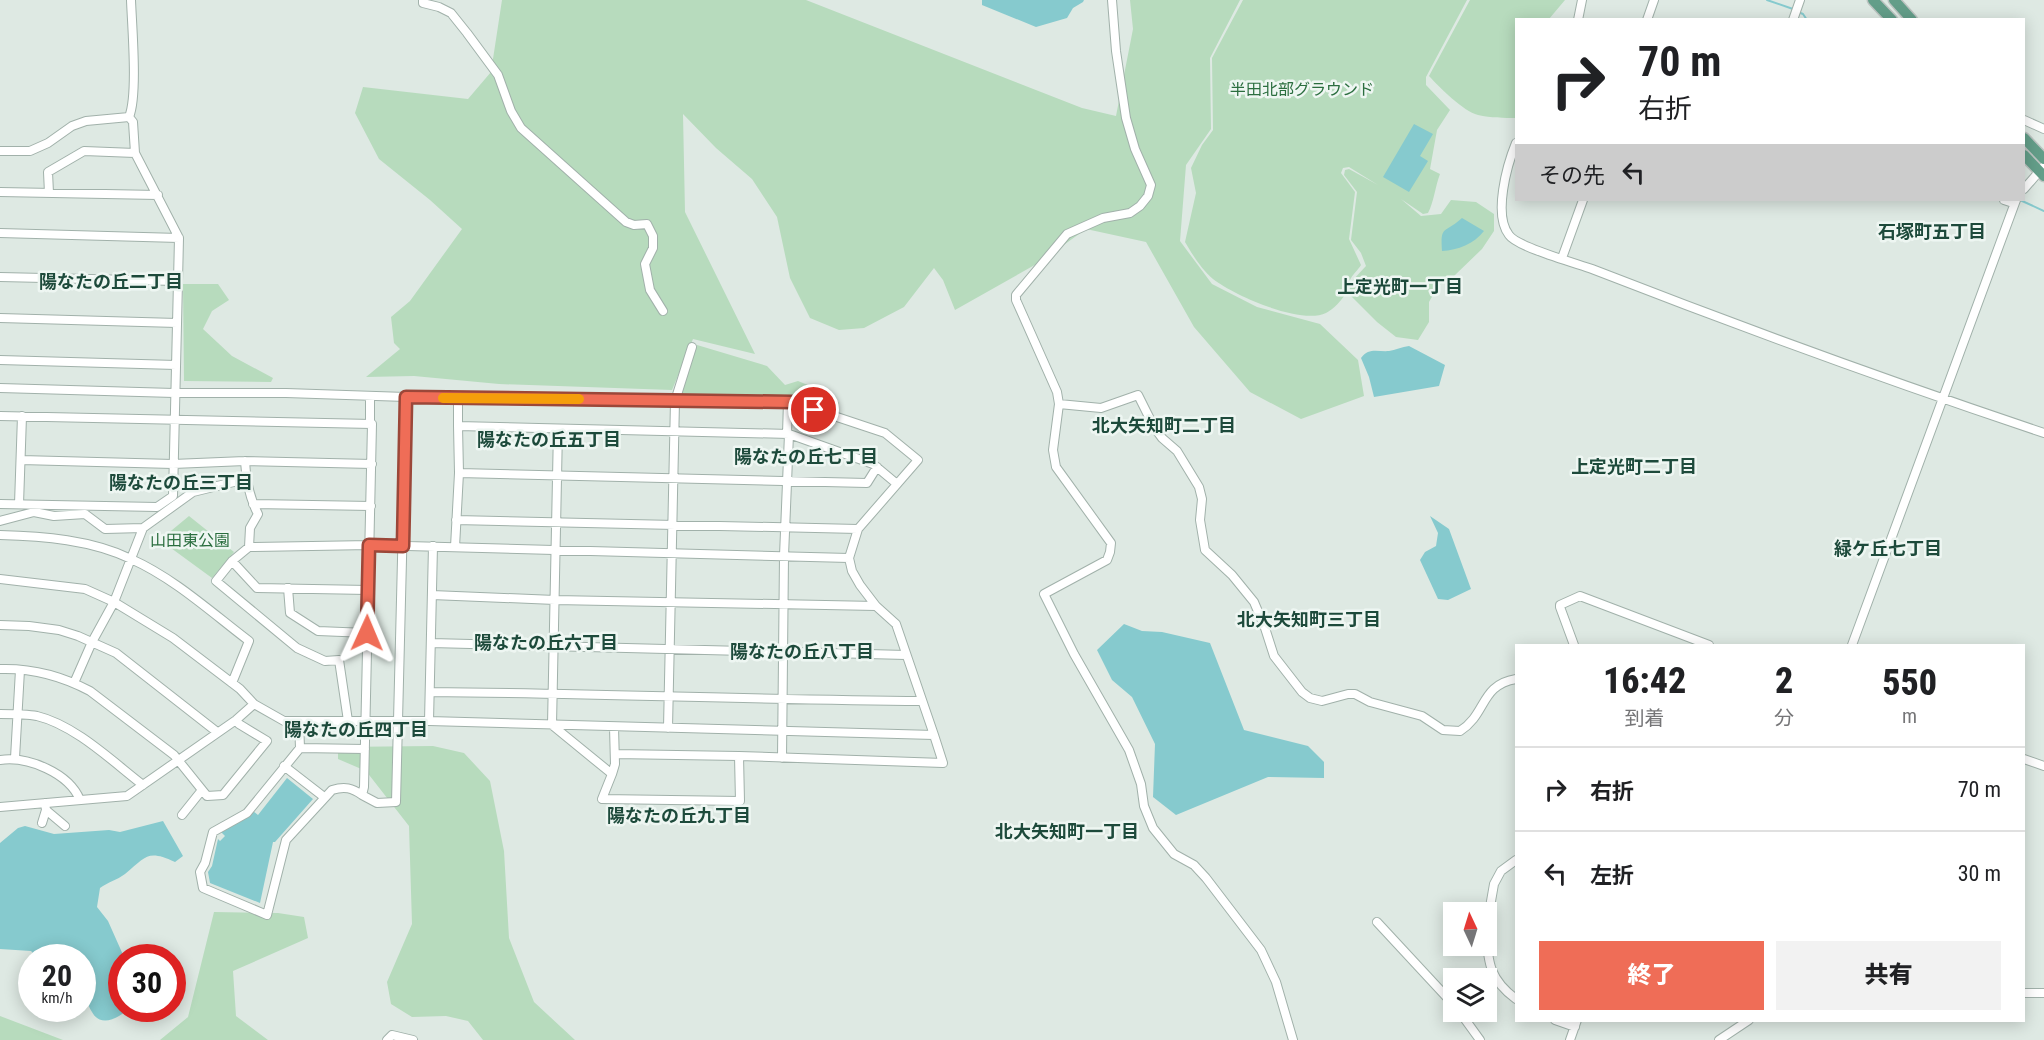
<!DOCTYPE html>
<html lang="ja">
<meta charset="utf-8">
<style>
:root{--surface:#fff;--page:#f2f2f2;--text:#202124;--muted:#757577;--line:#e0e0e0;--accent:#ef6d57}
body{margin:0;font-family:"Roboto Condensed","Noto Sans JP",sans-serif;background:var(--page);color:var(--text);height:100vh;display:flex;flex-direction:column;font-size:22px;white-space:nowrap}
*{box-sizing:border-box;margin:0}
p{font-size:20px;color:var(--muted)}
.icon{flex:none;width:33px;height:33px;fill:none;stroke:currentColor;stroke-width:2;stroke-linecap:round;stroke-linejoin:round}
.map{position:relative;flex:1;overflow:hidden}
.panel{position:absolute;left:1515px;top:644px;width:510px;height:378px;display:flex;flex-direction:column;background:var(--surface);border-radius:0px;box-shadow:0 3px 15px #0003}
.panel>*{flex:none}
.banner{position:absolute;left:1515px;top:18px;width:510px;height:183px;border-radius:0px;box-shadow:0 3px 15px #0003;background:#fff;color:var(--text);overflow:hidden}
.needle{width:39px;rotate:356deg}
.controls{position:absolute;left:1443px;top:902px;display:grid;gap:12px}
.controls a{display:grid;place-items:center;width:54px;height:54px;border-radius:0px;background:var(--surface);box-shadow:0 3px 15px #0003;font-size:30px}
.speed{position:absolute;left:18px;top:944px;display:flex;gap:12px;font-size:30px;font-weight:700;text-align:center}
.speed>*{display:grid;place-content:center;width:78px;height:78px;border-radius:50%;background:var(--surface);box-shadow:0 3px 15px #0003;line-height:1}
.speed small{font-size:15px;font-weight:400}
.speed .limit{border:9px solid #d22;background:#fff;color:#111}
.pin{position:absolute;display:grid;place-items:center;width:51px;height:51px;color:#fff;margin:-26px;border:3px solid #fff;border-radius:50%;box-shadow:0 2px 6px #0007}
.me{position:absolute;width:66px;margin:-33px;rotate:1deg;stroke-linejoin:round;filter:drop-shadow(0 0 4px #0008)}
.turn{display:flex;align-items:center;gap:21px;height:126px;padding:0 24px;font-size:27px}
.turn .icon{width:78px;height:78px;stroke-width:2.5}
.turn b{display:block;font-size:42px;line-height:51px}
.then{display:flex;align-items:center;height:57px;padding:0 24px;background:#0003;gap:12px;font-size:22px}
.eta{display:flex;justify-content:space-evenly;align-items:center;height:102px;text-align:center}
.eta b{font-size:36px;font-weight:800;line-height:42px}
.primary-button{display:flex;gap:12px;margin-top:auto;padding:12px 24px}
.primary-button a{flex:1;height:69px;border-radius:0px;background:var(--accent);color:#fff;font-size:24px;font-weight:800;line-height:69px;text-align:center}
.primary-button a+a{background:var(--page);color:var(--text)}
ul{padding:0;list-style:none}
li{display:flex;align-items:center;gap:18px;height:84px;padding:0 24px;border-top:2px solid var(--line)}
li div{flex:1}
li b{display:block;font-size:22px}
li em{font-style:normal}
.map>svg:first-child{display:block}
.green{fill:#b7dbbd}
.water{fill:#86cace}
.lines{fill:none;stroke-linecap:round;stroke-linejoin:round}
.stream{stroke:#86cace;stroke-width:2}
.minor-casing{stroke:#a1b1aa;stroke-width:10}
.major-casing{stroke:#bcc4c1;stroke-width:13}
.minor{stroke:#fff;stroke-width:8}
.major{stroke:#639e89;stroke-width:10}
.route-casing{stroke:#9b4739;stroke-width:15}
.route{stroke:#ef6d57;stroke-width:10}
.slow{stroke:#f59e0b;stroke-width:10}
.labels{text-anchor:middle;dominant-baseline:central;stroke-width:5;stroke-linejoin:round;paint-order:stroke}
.park-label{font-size:16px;fill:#2b6e3f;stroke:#eef6f2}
.neighbourhood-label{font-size:18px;font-weight:bold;fill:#1d4a3b;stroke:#eef6f2}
</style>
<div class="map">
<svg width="2044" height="1040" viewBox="0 0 2044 1040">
<rect width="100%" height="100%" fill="#dee9e3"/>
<path class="green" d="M 502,0 L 806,0 L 1082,108 L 1116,116 L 1133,29 L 1130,0 L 1240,0 L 1210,58 L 1211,129 L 1186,165 L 1180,241 L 1212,284 L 1257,307 L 1320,324 L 1358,360 L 1364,396 L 1301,419 L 1250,392 L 1194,327 L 1146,242 L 1086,229 L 1040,262 L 955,310 L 943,280 L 934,268 L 904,307 L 864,328 L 839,330 L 810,318 L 790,278 L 777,217 L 752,179 L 716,148 L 683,114 L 685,212 L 755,354 L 693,339 L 672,390 L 499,384 L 414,376 L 366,377 L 400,349 L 394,343 L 391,317 L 410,301 L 462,229 L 430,200 L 379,159 L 355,113 L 363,87 L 468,99 L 491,72 Z
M 1243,0 L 1467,0 L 1426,77 L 1426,85 L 1450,110 L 1437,130 L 1430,169 L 1440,174 C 1435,187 1434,202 1428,213 L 1423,214 L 1401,199 L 1421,216 L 1441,214 L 1451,200 L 1476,202 L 1494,214 L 1494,231 L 1482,249 L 1454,276 L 1438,286 L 1429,302 L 1429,322 L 1418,340 L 1396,337 L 1377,322 L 1349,294 L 1351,282 L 1366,266 L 1361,253 L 1351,240 L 1357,192 L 1344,175 L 1345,170 L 1349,169 L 1378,185 L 1349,167 L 1343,168 L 1341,173 L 1355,192 L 1349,239 L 1361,265 C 1358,270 1352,275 1350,280 C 1347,284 1348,289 1346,293 C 1341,301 1334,309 1326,313 C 1301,325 1235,296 1213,279 C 1202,270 1192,254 1185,242 L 1196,193 L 1191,168 L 1202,145 L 1213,130 L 1212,58 Z
M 1470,0 L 1565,0 L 1549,19 L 1516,20 L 1516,118 C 1504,118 1491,118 1478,115 C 1463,111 1440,88 1429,76 Z
M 183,284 L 218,284 L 229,300 L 212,311 L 203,329 L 232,356 L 273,378 L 271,382 L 184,381 Z
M 697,345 L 767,366 L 785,385 L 798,381 L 825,392 L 839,403 L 837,412 L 794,399 L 684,396 L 682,393 Z
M 189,516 L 234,552 L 212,578 L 160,540 Z
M 433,746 L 464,753 L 490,781 L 504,851 L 509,938 L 534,1002 L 575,1040 L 483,1040 L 468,1021 L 446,1016 L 412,1017 L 391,1004 L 387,982 L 412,924 L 409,826 L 366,771 L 338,759 L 338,747 Z
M 214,912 L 278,913 L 304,917 L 308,938 L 233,971 L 236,1016 L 268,1040 L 160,1040 L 188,1017 Z
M 0,1016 L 63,1040 L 0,1040 Z"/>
<path class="water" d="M 982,0 L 1084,0 L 1083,2 L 1073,8 L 1067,18 L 1036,27 L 982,5 Z
M 1414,124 L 1433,134 L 1420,156 L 1428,161 L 1409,192 L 1383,177 Z
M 1462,218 L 1484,231 C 1474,244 1458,250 1442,251 C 1440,224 1445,234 1462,218 Z
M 1409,346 L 1445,365 L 1439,386 L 1374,397 L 1369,377 L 1361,358 C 1369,347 1378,352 1389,351 C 1395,350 1402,347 1409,346 Z
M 1430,516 L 1449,529 L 1471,589 L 1448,600 L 1438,599 L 1420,560 L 1425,552 L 1436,546 L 1438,533 Z
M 1124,624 L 1142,631 L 1162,632 L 1210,643 L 1244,730 L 1308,746 L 1324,762 L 1324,778 L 1268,777 L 1176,815 L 1153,797 L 1155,744 L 1132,697 L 1112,680 L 1097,650 Z
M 287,778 L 313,799 L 275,842 L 273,842 L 260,903 L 210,883 L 208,872 L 212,866 L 218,839 L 220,841 L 225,836 L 221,832 L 253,811 L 258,815 Z
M 163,821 L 183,856 L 175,862 C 147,849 146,857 125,874 C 117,880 108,882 100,888 L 97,907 L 108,921 L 124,957 L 122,957 L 122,1008 L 130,1008 C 120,1017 101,1029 92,1012 C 88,1006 88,1001 83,995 L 82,957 L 37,957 L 31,951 L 0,949 L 0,843 L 18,828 L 25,826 L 54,834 L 109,830 L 120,832 Z"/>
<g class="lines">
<path class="stream" d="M 1767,0 L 1793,9
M 1798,12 L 1803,14 L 1807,20
M 2020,200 L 2044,211"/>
<g class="minor-casing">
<path id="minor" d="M 423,0 L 423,3 L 439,7 L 451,13 L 467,33 L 498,75 L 511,111 L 521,128 L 626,222 L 634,225 L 647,224 L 653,236 L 653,248 L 645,264 L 650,290 L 663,311
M 1112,0 L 1116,51 L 1126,118 L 1135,149 L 1151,185 L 1148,196 L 1140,206 L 1130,213 L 1103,218 L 1067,234 L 1016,295 L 1016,300 L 1057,392 L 1059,404 L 1053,450 L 1056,467 L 1111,543 L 1110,552 L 1107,560 L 1044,594 L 1074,654 L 1129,750 L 1141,784 L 1144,806 L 1153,828 L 1174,854 L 1194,865 L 1206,878 L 1261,950 L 1276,982 L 1293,1040
M 1578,20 L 1582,0
M 1647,20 L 1654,0
M 1793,20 L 1800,0
M 2024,120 L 2044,129
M 1516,143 C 1507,165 1493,215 1509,235 C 1517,247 1575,263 1592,269 C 1741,327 1892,382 2044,433
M 0,151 L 30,151 L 48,143 L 72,126 L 86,121 L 129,117 C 138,96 132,27 131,0
M 2024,189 L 2044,166
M 0,192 L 158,195
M 49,193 L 48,172 L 84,151 L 135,153
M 2004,200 L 2013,203
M 0,233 L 179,238
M 1562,258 L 1583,200
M 0,277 L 177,281
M 0,318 L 177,323
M 0,360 L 176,365
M 0,388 L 174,393 L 286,393 L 406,397 L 792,402 L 885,433 L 918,460 L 858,529 L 849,558 L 852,571 L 860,585 L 876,606 L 896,624 L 934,735 L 429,721 L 284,721 L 254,704
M 458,398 L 458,426
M 1059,404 L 1101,408 L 1138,395 L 1154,427 L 1162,438 L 1177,451 L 1199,487 L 1202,499 L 1200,520 L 1205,550 L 1232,575 L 1254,602 L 1265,628 L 1274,656 L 1302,692 L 1310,698 L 1322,701 L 1348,694 L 1355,694 L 1370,702 L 1422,716 L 1443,730 L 1460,731 C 1487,714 1480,685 1516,679
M 0,416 L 372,424 L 364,787 L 362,795 C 352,788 345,786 332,790 L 286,840 L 267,915 L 203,888 L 200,872 L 205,863 L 213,832 L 247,813 L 300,748 L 299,721
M 370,424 L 370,396
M 558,429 L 552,725 L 612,774 L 602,799 L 740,801 L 739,756 L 943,763 L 934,735
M 787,434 L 788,402
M 21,460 L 173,464 L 245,461 L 372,464
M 245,461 C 246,480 249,497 258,514 L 250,528 L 249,547
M 459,473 L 867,483 L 877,467
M 0,504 L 157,507 L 173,496 L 179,238 L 135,153 L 133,122 L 129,117
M 19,504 L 22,416
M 253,504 L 371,506
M 456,520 L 858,529
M 0,521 L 34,512 L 54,516 L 85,514 L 105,529 L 143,528 L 193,492 L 246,479
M 0,535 C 43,536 92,540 131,559 C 174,578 212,613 249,641 L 232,683
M 455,547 L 459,473 L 458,426 L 789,434 L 873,464 L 897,484
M 232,561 L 257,588 L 368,590
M 0,579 L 85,589 L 114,602 L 173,638 L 240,689 L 254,704 L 236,720 L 127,796 L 0,807
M 288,588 L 290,613 L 318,631 L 367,633
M 432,595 L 555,600 L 876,606
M 0,625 L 29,626 L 59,630 L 78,636 L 116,653 L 217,732
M 431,643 L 906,655
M 1574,645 L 1560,607 L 1560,605 L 1580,596 L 1709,645
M 1852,645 L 2016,200
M 0,669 C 32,668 62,676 90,691 L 174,755 L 207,796 L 223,795 L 267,741 L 239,724 L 236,720
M 74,683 L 92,642 L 114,602 L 143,528
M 430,692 C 594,693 758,700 922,701
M 0,714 C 12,714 26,714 37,716 C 75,725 113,762 143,785
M 348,721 L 339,660 L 325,661 L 297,648 L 216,581 L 232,561 L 249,547 L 370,545 L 849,558
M 429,721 L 433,546
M 668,728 L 675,401 L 692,347
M 300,748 L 365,749
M 615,754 L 739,756
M 15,758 L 20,670
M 782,758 L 784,556 L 789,434
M 2024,759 L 2044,766
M 0,760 C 28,756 69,773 80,800
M 284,766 L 324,797
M 612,774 L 615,764 L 614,727
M 362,795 L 377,803 L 396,802 L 406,397
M 45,803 L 46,810 L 65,826
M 182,815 L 202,790
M 42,823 L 46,810
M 1377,922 L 1454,1005
M 1486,930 L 1494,884 L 1501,871 L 1516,860
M 1486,933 C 1488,963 1490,980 1516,999
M 2024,993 L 2044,993
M 1459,1011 L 1480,1040
M 1555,1020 L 1575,1027
M 387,1040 L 392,1035 L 413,1040
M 1570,1040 L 1577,1020
M 1719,1040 L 1749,1020"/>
</g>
<g class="major-casing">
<path id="major" d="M 1873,0 L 1892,20
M 1894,0 L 1912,20
M 2024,138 L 2044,159
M 2024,155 L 2044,176"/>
</g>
<use href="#minor" class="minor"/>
<use href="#major" class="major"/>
</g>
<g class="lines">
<g class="route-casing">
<path id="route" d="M 367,633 L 369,545 L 403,546 L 406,397 L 792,402 L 814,410"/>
</g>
<use href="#route" class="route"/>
<path class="slow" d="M 443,398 L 579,399"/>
</g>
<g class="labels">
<g class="park-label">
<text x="1302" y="89">半田北部グラウンド</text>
<text x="190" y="540">山田東公園</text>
</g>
<g class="neighbourhood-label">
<text x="1932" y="231">石塚町五丁目</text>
<text x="111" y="281">陽なたの丘二丁目</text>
<text x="1400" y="286">上定光町一丁目</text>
<text x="1164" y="425">北大矢知町二丁目</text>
<text x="549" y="439">陽なたの丘五丁目</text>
<text x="806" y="456">陽なたの丘七丁目</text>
<text x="1634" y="466">上定光町二丁目</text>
<text x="181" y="482">陽なたの丘三丁目</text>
<text x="1888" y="548">緑ケ丘七丁目</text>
<text x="1309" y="619">北大矢知町三丁目</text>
<text x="546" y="642">陽なたの丘六丁目</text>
<text x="802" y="651">陽なたの丘八丁目</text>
<text x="356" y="729">陽なたの丘四丁目</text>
<text x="679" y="815">陽なたの丘九丁目</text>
<text x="1067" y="831">北大矢知町一丁目</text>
</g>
</g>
</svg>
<div class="controls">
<a><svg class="needle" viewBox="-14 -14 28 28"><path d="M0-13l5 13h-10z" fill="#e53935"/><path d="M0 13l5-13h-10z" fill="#757577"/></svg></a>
<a><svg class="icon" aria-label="layers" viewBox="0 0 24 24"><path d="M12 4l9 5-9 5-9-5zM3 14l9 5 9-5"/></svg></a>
</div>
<div class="speed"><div>20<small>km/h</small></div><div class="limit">30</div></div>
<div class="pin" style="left:814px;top:410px;background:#d93025"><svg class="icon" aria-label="arrive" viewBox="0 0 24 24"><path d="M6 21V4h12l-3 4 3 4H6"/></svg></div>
<svg class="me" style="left:367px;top:633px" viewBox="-20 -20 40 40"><path d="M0-17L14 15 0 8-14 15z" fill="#ef6d57" stroke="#fff" stroke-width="4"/></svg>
<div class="banner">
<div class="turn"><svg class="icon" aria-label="right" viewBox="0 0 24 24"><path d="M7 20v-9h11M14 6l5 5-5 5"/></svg><div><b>70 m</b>右折</div></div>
<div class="then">その先<svg class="icon" aria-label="left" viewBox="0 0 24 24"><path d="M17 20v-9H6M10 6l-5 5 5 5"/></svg></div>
</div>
<section class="panel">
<div class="eta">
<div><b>16:42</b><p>到着</p></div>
<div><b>2</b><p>分</p></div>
<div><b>550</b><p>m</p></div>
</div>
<ul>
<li><svg class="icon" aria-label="right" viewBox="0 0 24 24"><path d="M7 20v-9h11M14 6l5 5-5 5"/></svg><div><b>右折</b></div><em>70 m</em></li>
<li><svg class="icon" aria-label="left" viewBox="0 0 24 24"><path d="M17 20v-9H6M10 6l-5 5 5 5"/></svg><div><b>左折</b></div><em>30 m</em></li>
</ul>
<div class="primary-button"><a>終了</a><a>共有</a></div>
</section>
</div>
